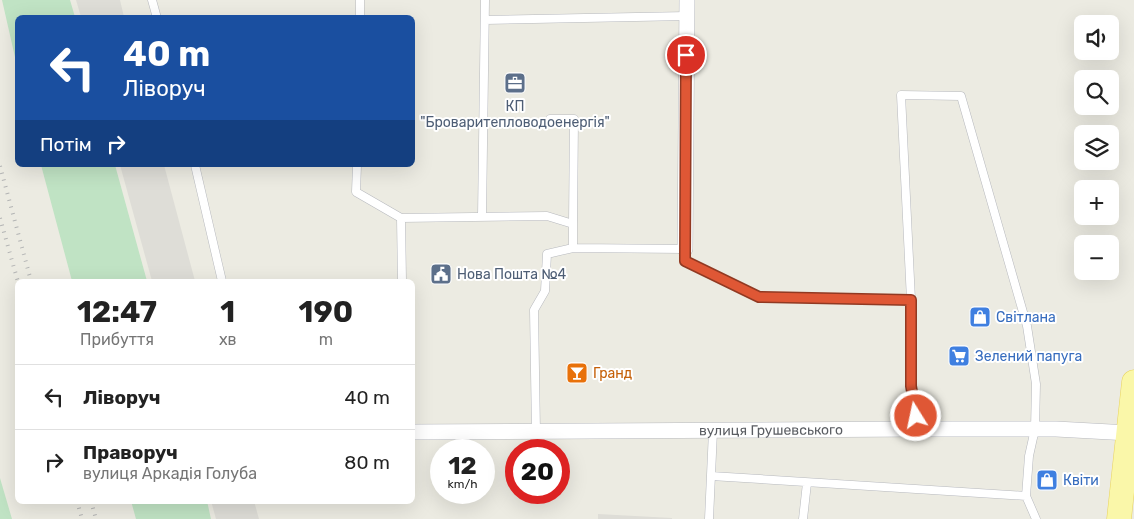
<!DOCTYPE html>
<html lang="uk">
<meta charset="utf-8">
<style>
:root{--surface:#fff;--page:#f2f2f2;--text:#222;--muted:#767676;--line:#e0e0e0}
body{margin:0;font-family:Rubik,sans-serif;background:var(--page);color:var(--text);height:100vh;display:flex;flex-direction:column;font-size:19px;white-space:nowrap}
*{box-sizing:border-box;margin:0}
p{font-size:16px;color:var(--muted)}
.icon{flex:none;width:28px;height:28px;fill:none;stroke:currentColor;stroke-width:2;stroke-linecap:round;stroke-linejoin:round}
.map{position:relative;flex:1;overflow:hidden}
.drawer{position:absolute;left:15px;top:279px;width:400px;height:225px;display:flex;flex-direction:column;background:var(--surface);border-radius:8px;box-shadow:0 5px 20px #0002}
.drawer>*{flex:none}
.top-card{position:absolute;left:15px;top:15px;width:400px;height:152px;border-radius:8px;box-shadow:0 5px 20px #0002;background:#1a4fa0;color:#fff;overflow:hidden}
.controls{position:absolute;left:1074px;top:15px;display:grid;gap:10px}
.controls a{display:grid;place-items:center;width:45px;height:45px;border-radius:8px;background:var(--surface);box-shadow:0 5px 20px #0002;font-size:25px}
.speed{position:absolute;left:430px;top:439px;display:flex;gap:10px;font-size:25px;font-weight:700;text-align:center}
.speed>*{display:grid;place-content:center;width:65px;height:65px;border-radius:50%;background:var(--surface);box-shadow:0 5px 20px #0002;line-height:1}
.speed small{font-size:12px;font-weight:400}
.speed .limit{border:8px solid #d22;background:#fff;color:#111}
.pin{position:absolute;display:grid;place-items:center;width:42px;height:42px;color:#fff;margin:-21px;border:2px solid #fff;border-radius:50%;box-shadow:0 1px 5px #0007}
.me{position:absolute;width:55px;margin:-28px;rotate:350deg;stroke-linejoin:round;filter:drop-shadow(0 0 4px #0008)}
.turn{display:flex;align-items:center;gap:18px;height:105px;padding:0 25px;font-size:22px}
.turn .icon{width:65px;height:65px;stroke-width:2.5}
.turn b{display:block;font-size:35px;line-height:42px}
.then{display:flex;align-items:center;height:48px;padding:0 25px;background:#0003;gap:10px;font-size:19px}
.eta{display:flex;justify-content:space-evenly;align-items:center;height:85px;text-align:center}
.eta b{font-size:30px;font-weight:700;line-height:35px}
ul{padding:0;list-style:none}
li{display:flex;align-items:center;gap:15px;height:65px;padding:0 25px;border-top:1px solid var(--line)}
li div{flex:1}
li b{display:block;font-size:19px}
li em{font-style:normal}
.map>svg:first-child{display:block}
.industrial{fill:#deddd7}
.green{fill:#c0e3c4}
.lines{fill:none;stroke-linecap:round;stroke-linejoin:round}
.service-casing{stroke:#b7b9be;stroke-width:9}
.minor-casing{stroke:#b7b9be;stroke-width:16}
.primary-casing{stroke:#e9d35e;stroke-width:25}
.service{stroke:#fff;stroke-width:8}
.minor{stroke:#fff;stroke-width:15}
.primary{stroke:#faf7a9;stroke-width:24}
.rail{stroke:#b3b4b4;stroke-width:4;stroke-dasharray:1 6;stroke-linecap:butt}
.route-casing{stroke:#913922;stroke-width:12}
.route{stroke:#df5735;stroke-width:9}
.labels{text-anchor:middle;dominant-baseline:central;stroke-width:4;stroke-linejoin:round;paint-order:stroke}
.service-label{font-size:14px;fill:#4e5e75;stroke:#fff}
.shop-label{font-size:14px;fill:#366cbe;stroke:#fff;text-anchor:start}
.food-label{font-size:14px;fill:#c56008;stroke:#fff;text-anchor:start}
.street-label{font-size:14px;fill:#5a5d62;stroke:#fff}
</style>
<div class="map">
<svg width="1134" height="519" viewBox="0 0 1134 519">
<rect width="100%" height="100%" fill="#ecebe2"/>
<path class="industrial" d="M 76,0 L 120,0 L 124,17 L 81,17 Z
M 120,165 L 164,165 L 195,281 L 152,281 Z
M 211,501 L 254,501 L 259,519 L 216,519 Z
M 598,514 L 672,518 L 672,519 L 598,519 Z"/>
<path class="green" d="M 2,0 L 70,0 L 75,17 L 18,18 L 17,66 Z
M 41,165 L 115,165 L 147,281 L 72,281 Z
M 0,478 L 12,519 L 0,519 Z
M 131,501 L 207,501 L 211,519 L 136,519 Z"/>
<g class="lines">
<g class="service-casing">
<path id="service" d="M 152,0 L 157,18
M 360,18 L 360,0
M 485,20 L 687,16
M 550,119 L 574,119 L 573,224
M 195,165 L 222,281
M 357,165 L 356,192 L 401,218 L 547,216 L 573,224 L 573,248 L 547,254 L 545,291 L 534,310 L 536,432
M 482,217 L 485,0
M 401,218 L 402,281
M 573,248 L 685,249 L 685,261 L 759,297 L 911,300
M 916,429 L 917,416 L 911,386 L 911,300 L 901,95 L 961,96 L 1027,326 L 1036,384 L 1035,429 L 1029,456 L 1026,496 L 1036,519
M 711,476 L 1026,496
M 709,519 L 713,431
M 803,519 L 807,483"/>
</g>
<g class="minor-casing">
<g id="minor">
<path d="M 685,249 L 687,0"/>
<path id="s1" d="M 412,432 L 916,429 L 1056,429 L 1129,433"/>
</g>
</g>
<g class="primary-casing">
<path id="primary" d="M 1119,519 L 1134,382"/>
</g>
<use href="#service" class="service"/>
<use href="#minor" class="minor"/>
<use href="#primary" class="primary"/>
<path class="rail" d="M 0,166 L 31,281
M 0,218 L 18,282
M 77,501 L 82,519
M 91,501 L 96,519"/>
</g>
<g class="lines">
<g class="route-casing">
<path id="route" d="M 686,55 L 685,261 L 759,297 L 911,300 L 911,386 L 916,416"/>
</g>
<use href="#route" class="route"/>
</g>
<defs>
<g id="office-square" transform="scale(1.125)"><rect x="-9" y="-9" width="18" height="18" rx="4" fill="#5c6f8a" stroke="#fff"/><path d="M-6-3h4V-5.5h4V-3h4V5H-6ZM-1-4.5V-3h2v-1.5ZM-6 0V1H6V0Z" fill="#fff"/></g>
<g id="civic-square" transform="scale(1.125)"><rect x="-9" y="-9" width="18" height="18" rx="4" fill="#5c6f8a" stroke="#fff"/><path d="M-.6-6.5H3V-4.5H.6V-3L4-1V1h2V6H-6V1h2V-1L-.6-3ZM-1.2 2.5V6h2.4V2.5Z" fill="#fff"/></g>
<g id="shop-square" transform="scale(1.125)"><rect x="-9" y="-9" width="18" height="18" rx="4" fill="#3f7fe0" stroke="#fff"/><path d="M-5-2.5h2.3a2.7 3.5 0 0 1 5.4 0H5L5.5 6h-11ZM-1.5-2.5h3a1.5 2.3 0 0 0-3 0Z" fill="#fff"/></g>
<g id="supermarket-square" transform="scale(1.125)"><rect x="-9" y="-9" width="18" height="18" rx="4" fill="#3f7fe0" stroke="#fff"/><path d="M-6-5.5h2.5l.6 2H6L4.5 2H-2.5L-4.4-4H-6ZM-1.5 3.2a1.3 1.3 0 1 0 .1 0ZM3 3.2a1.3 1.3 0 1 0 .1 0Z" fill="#fff"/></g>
<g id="bar-square" transform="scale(1.125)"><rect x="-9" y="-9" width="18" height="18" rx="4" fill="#e8710a" stroke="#fff"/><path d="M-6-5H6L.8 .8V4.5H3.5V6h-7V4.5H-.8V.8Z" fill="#fff"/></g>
</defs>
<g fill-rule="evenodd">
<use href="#office-square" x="515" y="83"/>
<use href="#civic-square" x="441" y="274"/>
<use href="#shop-square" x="980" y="317"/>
<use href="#supermarket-square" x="959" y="356"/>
<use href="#bar-square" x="577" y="373"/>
<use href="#shop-square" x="1047" y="480"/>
</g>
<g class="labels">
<g class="service-label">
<text x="515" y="106">КП<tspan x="515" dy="16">"Броваритепловодоенергія"</tspan></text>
<text x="457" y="274" text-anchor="start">Нова Пошта №4</text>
</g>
<g class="shop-label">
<text x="996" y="317">Світлана</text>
<text x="975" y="356">Зелений папуга</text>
<text x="1063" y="480">Квіти</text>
</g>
<g class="food-label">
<text x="593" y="373">Гранд</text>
</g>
<g class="street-label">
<text stroke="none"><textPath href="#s1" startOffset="359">вулиця Грушевського</textPath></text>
</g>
</g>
</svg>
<div class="controls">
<a><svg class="icon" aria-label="sound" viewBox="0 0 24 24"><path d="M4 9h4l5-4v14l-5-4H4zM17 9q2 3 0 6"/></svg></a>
<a><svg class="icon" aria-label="search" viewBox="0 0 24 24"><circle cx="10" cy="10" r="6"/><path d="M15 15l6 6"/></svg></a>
<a><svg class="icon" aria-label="layers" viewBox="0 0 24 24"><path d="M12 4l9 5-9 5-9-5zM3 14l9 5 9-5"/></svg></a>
<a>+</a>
<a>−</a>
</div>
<div class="speed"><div>12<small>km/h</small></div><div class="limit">20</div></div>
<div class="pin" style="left:686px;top:55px;background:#d93025"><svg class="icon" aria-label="arrive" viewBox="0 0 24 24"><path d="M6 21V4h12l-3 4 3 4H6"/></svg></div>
<svg class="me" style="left:916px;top:416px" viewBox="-20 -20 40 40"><circle r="17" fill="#df5735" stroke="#fff" stroke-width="3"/><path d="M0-11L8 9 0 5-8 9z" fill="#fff"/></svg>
<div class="top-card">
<div class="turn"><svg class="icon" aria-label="left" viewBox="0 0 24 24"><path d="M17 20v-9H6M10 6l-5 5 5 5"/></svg><div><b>40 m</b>Ліворуч</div></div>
<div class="then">Потім<svg class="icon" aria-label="right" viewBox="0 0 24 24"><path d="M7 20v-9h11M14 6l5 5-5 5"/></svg></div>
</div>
<section class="drawer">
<div class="eta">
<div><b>12:47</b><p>Прибуття</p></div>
<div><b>1</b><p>хв</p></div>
<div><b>190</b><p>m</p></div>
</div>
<ul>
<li><svg class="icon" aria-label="left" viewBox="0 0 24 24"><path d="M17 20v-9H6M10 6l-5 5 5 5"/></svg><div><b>Ліворуч</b></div><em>40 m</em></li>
<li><svg class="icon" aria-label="right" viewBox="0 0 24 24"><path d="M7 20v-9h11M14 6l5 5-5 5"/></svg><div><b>Праворуч</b><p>вулиця Аркадія Голуба</p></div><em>80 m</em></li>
</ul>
</section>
</div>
